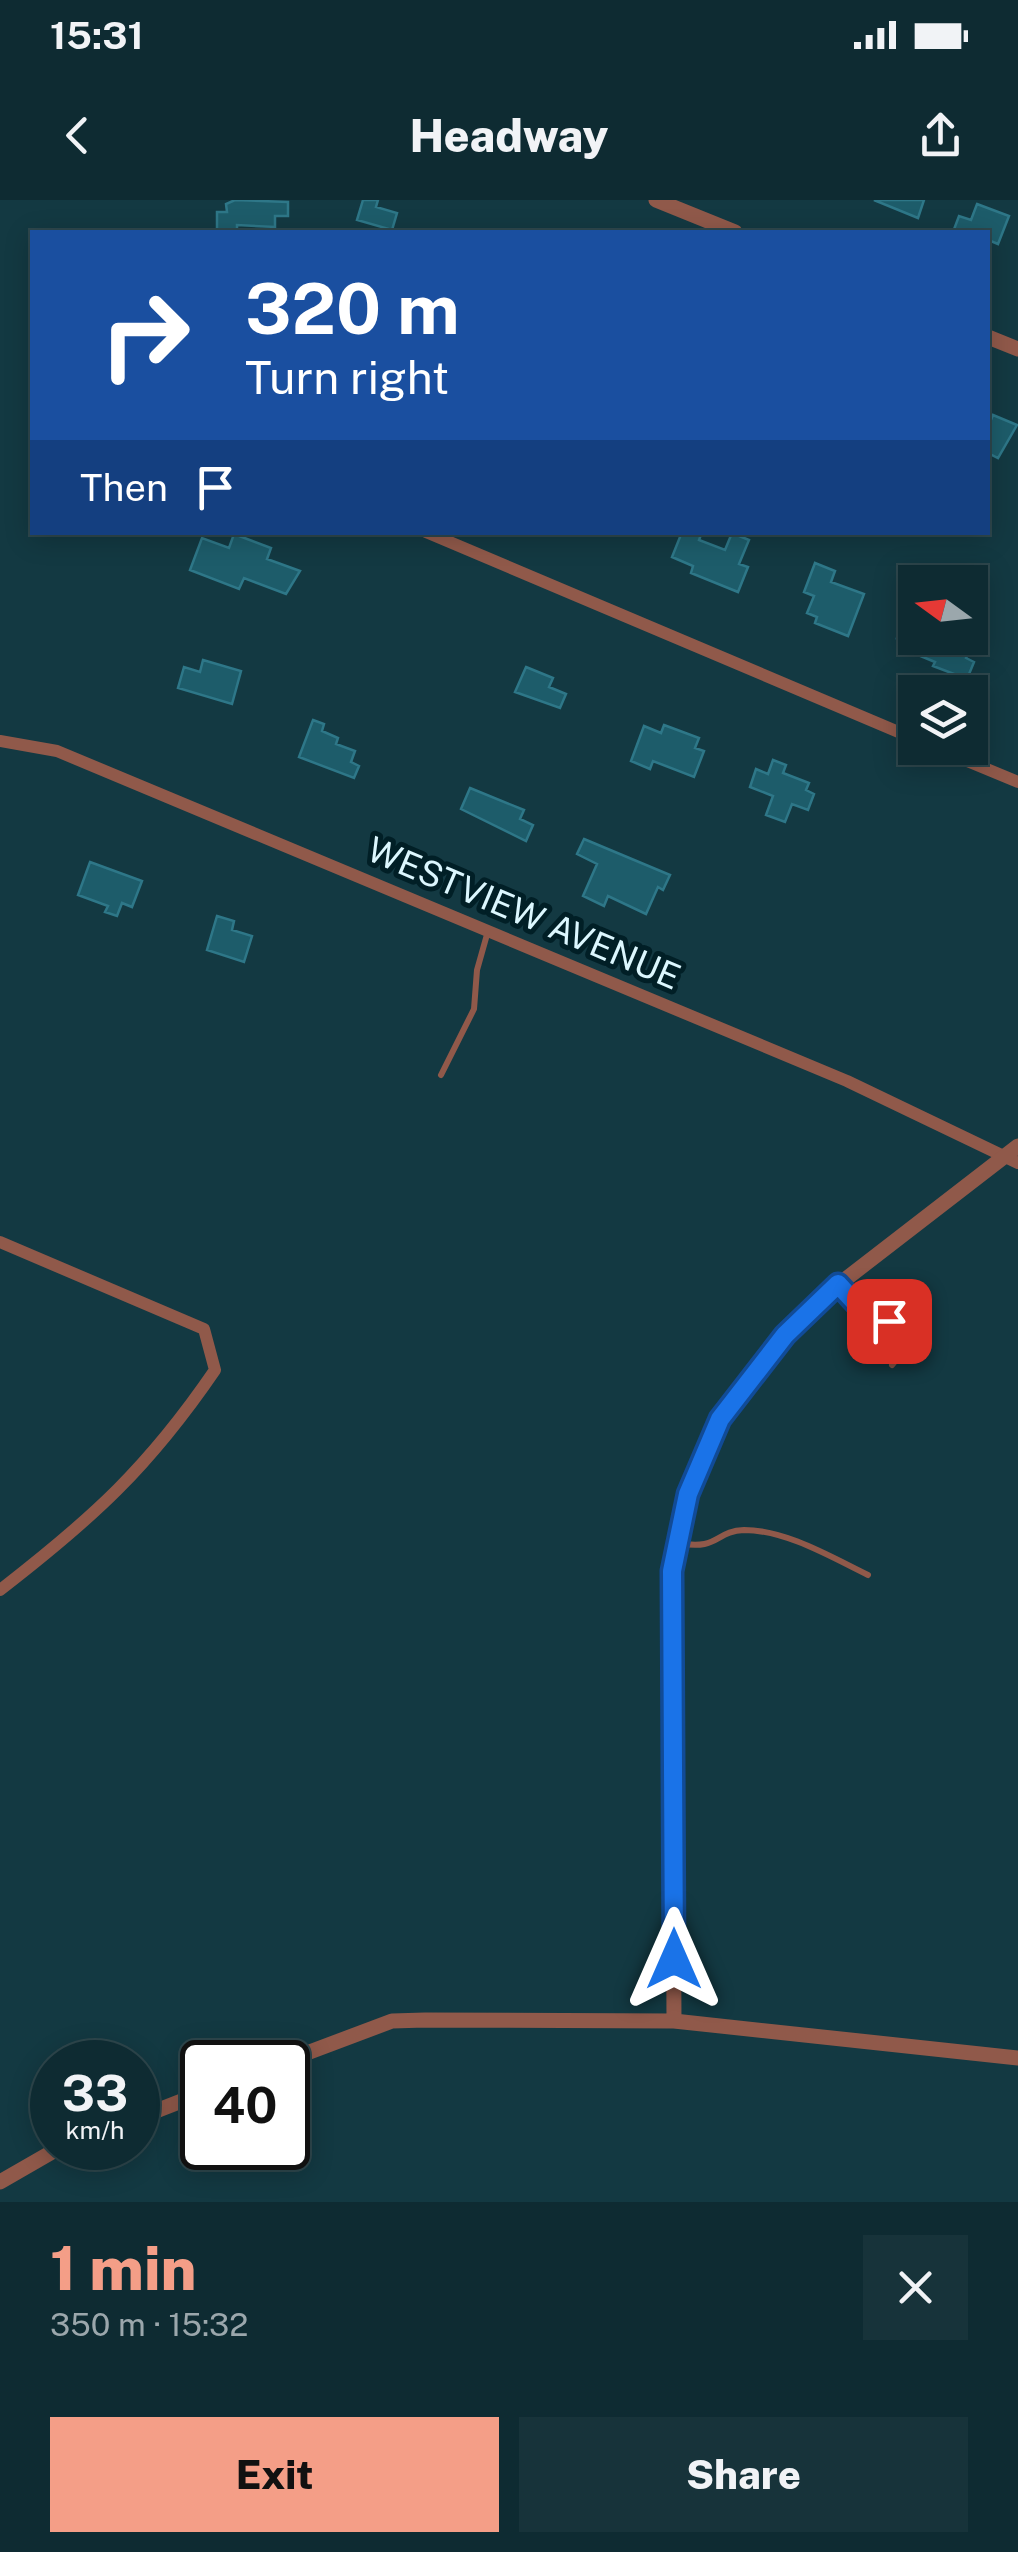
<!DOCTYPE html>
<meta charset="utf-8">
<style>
:root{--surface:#0e2b32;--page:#17333a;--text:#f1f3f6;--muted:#9ba7ac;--line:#2e474d;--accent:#f49e87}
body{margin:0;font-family:"Public Sans",sans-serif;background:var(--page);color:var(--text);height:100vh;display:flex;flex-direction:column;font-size:38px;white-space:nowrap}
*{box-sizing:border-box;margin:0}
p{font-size:32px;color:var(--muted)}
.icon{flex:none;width:55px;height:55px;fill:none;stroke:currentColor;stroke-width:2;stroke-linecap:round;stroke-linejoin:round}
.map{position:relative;height:2002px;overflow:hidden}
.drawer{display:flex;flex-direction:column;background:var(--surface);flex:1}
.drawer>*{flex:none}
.guide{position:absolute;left:30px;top:30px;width:960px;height:305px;border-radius:0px;box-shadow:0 5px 25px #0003,0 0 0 2px var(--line);background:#1a4fa0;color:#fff;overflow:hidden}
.needle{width:65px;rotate:285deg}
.controls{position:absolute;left:898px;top:365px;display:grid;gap:20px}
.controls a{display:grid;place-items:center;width:90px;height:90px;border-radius:0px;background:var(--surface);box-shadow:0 5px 25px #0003,0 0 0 2px var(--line);font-size:50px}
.speed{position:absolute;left:30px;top:1840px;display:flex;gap:20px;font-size:50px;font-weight:700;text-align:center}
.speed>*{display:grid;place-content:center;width:130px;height:130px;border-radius:50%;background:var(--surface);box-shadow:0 5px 25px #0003,0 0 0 2px var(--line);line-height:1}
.speed small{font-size:25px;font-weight:400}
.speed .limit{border:5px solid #111;border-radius:15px;background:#fff;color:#111}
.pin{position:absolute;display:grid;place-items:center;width:85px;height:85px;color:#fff;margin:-42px;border-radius:20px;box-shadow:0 5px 15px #0006}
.me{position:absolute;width:110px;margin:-55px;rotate:0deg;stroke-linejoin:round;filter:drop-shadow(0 0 8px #0008)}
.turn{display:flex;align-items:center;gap:35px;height:210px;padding:0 50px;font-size:45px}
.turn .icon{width:130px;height:130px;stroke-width:2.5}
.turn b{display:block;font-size:70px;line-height:85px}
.then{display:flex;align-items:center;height:95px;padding:0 50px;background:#0003;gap:20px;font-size:38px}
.round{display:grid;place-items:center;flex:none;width:105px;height:105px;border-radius:0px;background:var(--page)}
.overview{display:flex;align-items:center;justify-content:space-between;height:170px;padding:0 50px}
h1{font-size:60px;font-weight:800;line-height:75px;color:var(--accent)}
.cta{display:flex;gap:20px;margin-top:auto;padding:20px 50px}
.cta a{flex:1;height:115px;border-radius:0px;background:var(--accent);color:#111;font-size:40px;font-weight:800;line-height:115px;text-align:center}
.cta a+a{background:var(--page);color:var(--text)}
.status{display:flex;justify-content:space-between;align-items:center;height:70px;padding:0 50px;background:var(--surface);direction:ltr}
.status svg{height:28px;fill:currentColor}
header{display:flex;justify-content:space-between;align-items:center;height:130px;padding:0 50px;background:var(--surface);font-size:45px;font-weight:800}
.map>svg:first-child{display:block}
.building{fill:#1d5c6a;stroke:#2e7788;stroke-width:2.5}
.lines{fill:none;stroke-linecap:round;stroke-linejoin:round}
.service{stroke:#90594a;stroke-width:6}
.minor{stroke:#90594a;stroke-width:12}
.tertiary{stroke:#90594a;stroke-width:15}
.route-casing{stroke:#114b97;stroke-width:25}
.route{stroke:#1a73e8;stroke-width:18}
.labels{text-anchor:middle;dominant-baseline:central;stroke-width:10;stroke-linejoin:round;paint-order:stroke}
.street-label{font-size:35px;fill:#dcf7fe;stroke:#011f26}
</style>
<div class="status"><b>15:31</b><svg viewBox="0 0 49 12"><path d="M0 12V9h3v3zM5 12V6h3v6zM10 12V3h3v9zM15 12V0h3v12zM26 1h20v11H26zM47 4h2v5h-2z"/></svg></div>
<header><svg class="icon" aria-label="back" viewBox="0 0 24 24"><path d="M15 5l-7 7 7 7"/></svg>Headway<svg class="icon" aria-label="share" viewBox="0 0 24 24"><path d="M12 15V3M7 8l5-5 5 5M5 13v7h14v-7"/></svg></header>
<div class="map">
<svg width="1018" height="2002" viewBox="0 0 1018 2002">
<rect width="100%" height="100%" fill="#133942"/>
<path class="building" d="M 235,0 L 288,2 L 288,16 L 275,16 L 275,27 L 237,25 L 237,32 L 217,32 L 217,12 L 227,12 L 226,4 Z
M 363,0 L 378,0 L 376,7 L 397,13 L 392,30 L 357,20 Z
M 874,0 L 924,0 L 918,18 Z
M 977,4 L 1009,16 L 998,44 L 988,40 L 988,32 L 953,32 L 959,16 L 971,20 Z
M 993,215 L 1017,225 L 998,258 L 988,253 L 988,227 Z
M 682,332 L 702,332 L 699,340 L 725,350 L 732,333 L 749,340 L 739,364 L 748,367 L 738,392 L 691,373 L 693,366 L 672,357 Z
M 234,334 L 271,348 L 267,359 L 300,371 L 286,394 L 244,378 L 239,389 L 190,370 L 202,338 L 229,348 Z
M 815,363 L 835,371 L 831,382 L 864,394 L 848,436 L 815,423 L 817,417 L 807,413 L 814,396 L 804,392 Z
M 896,438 L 938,438 L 969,450 L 966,458 L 974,462 L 967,479 L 933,466 L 935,462 L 918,455 L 920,448 Z
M 203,460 L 241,471 L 232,504 L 178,488 L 184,467 L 200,472 Z
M 526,467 L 553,478 L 549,487 L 566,494 L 560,508 L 515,492 Z
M 313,520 L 324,524 L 322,531 L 338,538 L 336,544 L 355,551 L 351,562 L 359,566 L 354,578 L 299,557 Z
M 664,525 L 699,538 L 695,548 L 704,551 L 694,577 L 653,561 L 650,569 L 631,561 L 644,526 L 661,533 Z
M 773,560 L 786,565 L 783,573 L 809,583 L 806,590 L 814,594 L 808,610 L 792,604 L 785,622 L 766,615 L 773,596 L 750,587 L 756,569 L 768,574 Z
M 470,588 L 524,610 L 520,619 L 533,625 L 526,641 L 461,609 Z
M 584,639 L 670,675 L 663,690 L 658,687 L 646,714 L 608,696 L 604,706 L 583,696 L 597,664 L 577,654 Z
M 90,662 L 142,681 L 132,707 L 122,703 L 117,716 L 105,712 L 108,706 L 78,695 Z
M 217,716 L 234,721 L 232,730 L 252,736 L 244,762 L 207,750 Z"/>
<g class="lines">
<path class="service" d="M 441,875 L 474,809 L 477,770 L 488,731
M 839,1085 L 861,1108 L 918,1133 L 892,1165
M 678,1343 C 719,1351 715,1331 744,1330 C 786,1330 831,1357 868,1375"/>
<path class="minor" d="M 426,332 L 915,539
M 0,541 L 57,551 L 847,881 L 1018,963
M 936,548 L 1018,582
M 0,1042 L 204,1129 L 215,1170 C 148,1268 93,1318 0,1390"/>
<path class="tertiary" d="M 656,0 L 735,32
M 988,137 L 1018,149
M 674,1821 L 672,1371 L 688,1293 L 720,1219 L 785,1135 L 838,1085 L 1018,946
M 283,1862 L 392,1821 L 425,1820 L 674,1821 L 1018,1858
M 138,1918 L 202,1893
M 0,1982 L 59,1948"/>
</g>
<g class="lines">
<g class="route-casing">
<path id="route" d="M 674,1759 L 672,1371 L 688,1294 L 720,1219 L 785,1135 L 838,1084 L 860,1108 L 889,1121"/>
</g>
<use href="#route" class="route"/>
</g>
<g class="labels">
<g class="street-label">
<text transform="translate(524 713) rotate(23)">WESTVIEW AVENUE</text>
</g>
</g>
</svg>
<div class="controls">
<a><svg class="needle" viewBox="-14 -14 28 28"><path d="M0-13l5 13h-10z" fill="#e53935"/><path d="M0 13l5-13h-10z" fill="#9ba7ac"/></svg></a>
<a><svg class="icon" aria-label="layers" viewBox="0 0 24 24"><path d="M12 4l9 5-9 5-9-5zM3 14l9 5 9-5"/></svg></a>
</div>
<div class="speed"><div>33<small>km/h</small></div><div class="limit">40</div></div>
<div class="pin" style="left:889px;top:1121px;background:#d93025"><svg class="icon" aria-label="arrive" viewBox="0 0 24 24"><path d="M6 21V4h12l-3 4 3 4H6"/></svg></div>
<svg class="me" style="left:674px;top:1759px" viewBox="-20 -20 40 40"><path d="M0-17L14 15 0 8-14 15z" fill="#1a73e8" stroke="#fff" stroke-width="4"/></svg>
<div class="guide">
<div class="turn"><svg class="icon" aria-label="right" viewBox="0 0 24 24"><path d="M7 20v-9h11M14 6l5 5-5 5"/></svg><div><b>320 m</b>Turn right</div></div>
<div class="then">Then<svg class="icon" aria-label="arrive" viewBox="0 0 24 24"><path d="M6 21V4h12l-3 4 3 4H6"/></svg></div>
</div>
</div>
<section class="drawer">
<div class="overview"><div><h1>1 min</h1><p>350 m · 15:32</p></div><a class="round"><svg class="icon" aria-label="close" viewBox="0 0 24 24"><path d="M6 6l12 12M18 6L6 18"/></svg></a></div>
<div class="cta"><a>Exit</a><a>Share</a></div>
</section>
